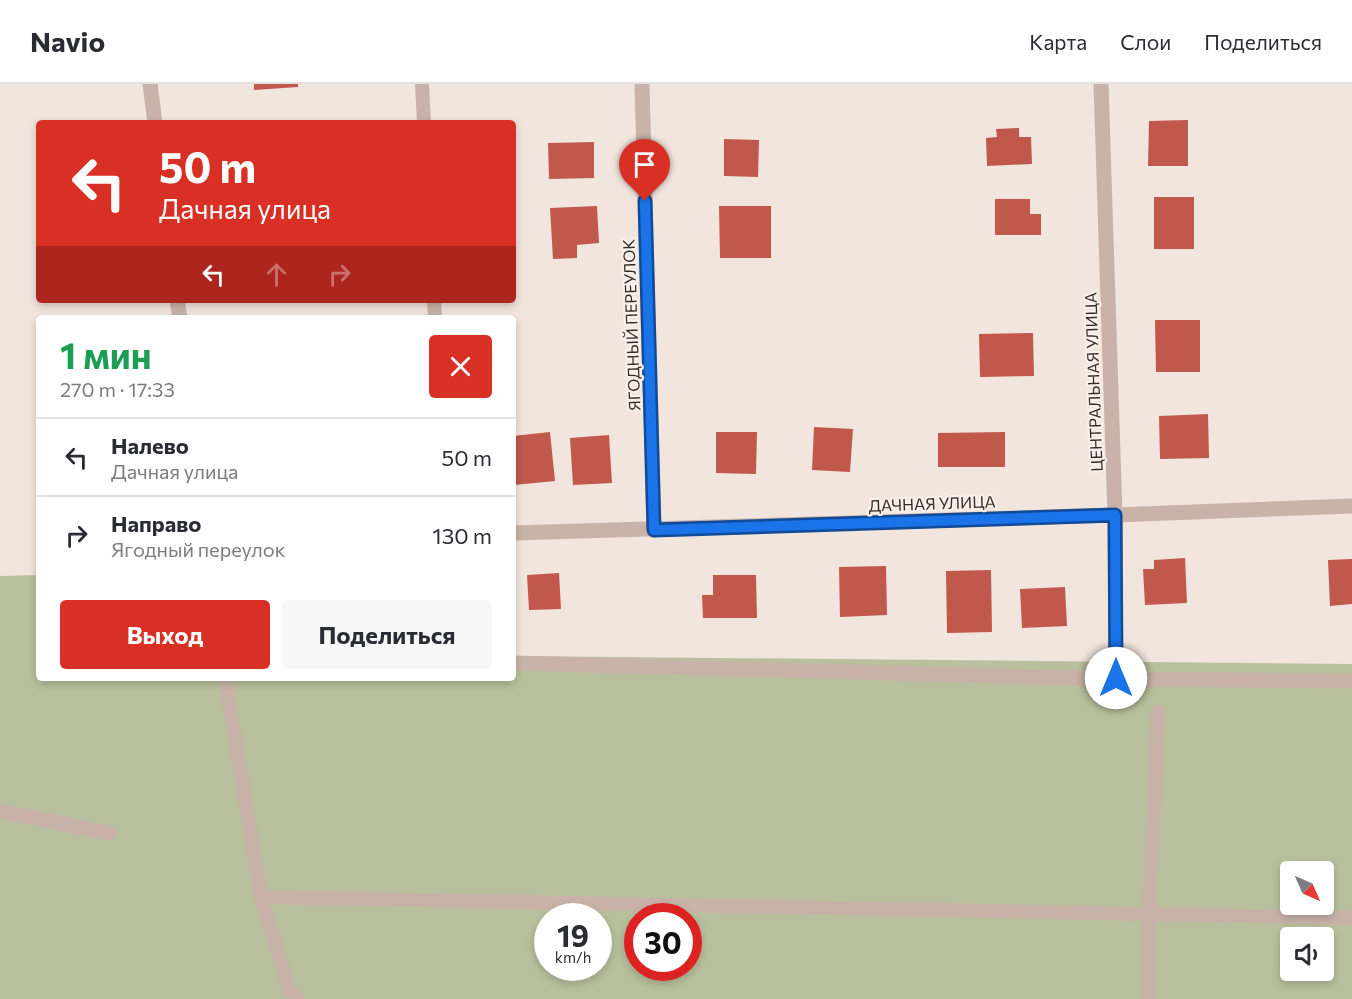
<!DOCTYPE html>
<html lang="ru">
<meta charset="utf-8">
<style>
:root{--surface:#fff;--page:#f7f7f7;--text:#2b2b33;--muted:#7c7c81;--line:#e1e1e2;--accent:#d93025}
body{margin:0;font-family:Commissioner,sans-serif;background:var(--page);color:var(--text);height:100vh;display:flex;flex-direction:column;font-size:22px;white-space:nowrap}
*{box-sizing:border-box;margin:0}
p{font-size:20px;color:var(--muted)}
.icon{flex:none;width:33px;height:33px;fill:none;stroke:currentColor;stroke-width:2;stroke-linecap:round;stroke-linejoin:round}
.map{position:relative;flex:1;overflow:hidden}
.panel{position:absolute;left:36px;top:231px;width:480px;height:366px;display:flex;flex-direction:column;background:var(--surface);border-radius:6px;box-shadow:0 3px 9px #0003}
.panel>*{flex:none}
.guide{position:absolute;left:36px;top:36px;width:480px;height:183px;border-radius:6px;box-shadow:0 3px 9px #0003;background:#d93025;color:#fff;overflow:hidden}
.needle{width:39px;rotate:135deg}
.buttons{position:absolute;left:1280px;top:777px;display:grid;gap:12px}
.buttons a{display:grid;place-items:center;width:54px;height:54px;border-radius:6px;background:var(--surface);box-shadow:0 3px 9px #0003;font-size:30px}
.speed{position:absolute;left:534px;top:819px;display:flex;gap:12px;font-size:30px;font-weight:700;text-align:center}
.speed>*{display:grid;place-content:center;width:78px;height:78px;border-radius:50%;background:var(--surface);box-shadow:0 3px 9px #0003;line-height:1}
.speed small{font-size:15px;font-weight:400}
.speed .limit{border:9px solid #d22;background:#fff;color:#111}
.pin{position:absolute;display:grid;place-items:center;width:51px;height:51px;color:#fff;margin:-62px -26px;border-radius:50% 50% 50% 0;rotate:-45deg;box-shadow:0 0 6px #0007}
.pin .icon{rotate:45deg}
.me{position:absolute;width:66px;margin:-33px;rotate:0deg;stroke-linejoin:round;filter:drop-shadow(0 0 4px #0008)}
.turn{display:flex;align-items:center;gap:21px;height:126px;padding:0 24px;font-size:27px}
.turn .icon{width:78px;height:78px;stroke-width:2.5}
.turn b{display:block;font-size:42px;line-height:51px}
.lanes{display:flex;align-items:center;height:57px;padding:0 24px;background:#0003;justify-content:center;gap:30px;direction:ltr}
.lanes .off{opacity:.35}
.round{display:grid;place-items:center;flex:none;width:63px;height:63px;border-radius:6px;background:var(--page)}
.summary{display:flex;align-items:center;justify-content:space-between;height:102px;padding:0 24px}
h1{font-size:36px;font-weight:700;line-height:45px;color:#1e9e55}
.action{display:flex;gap:12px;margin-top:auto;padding:12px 24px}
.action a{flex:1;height:69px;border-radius:6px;background:var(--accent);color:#fff;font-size:24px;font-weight:700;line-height:69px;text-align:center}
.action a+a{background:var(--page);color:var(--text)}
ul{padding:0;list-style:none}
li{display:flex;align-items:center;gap:18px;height:78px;padding:0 24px;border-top:2px solid var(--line)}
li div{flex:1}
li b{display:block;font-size:22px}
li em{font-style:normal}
header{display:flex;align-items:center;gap:36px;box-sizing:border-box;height:84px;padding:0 30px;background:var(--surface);border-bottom:2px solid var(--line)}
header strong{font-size:28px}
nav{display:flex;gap:33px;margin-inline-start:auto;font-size:21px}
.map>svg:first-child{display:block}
.green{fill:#b9c09d;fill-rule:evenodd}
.building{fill:#c1584c}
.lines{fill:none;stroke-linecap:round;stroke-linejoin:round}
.service{stroke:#c9b3a9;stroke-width:14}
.minor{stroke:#c9b3a9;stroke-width:15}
.route-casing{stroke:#114b97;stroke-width:15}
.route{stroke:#1a73e8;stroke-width:10}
.labels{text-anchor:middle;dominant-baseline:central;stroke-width:4.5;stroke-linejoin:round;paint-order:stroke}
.street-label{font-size:16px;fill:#362b29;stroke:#f9f0e9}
</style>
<header>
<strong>Navio</strong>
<nav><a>Карта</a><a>Слои</a><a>Поделиться</a></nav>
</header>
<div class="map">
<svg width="1352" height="915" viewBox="0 0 1352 915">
<rect width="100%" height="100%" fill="#f1e5dd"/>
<path class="green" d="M 39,491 L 39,594 L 513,594 L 513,572 L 1352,580 L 1352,915 L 0,915 L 0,492 ZM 1290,788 L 1323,788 L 1323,820 L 1290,820 ZM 548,832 L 598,832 L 598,884 L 548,884 ZM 638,832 L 688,832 L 688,884 L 638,884 ZM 1290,854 L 1323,854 L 1323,886 L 1290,886 Z"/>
<path class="building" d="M 254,0 L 298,0 L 298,3 L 254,6 Z
M 299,36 L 299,39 L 282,39 L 281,37 Z
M 1188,36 L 1188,82 L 1148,82 L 1149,37 Z
M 1019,44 L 1019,53 L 1031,53 L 1032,80 L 987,82 L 986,54 L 997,53 L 996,45 Z
M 724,55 L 759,56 L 758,93 L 724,92 Z
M 594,58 L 594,94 L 549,95 L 548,59 Z
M 1154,113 L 1194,113 L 1194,165 L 1154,165 Z
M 995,115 L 1030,115 L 1030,130 L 1041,130 L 1041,151 L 995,151 Z
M 597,122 L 599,159 L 577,161 L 577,174 L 553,175 L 550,124 Z
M 719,122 L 771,122 L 771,174 L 720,174 Z
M 1155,236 L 1200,236 L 1200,288 L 1156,288 Z
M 1033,249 L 1034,292 L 980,293 L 979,250 Z
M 1208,330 L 1209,374 L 1160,375 L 1159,332 Z
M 814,343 L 853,345 L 850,388 L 812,386 Z
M 550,348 L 555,397 L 514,401 L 513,352 Z
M 716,348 L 757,348 L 756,390 L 716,389 Z
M 1005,348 L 1005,383 L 938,383 L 938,349 Z
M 609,351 L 612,399 L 573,401 L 570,354 Z
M 1185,474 L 1187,519 L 1145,521 L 1143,485 L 1154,485 L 1154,476 Z
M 1352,475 L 1352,520 L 1330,522 L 1328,476 Z
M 886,482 L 887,531 L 840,533 L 839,483 Z
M 991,486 L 992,548 L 947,549 L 946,487 Z
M 559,489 L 561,525 L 529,526 L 527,491 Z
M 713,491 L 756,491 L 757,534 L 703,534 L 702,511 L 713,511 Z
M 1065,503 L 1067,542 L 1022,544 L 1020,505 Z"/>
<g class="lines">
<path class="service" d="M 422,0 L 424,39
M 434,216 L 435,234
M 225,594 L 261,813 L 289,905 L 298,915
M 261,813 L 1352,834
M 1149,915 L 1149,829 L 1158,628"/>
<path class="minor" d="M 150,0 L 155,39
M 642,0 L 654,446
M 1101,0 L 1115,431 L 1116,595
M 177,216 L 180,234
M 513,449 L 1115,431 L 1352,422
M 513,579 L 1116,595 L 1352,597
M 0,727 L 109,749"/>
</g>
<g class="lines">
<g class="route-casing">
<path id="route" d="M 645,117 L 654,446 L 1115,431 L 1116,594"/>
</g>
<use href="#route" class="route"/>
</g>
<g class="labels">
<g class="street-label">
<text transform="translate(631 241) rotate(-92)">ЯГОДНЫЙ ПЕРЕУЛОК</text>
<text transform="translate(1093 298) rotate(-92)">ЦЕНТРАЛЬНАЯ УЛИЦА</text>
<text transform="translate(932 419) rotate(-2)">ДАЧНАЯ УЛИЦА</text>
</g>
</g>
</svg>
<div class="buttons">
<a><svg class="needle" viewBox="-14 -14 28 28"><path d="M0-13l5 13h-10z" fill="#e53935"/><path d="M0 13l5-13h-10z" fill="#7c7c81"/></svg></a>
<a><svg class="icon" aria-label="sound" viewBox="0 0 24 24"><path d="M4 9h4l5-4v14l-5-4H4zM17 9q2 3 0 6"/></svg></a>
</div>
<div class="speed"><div>19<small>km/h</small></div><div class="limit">30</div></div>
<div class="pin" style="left:645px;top:117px;background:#d93025"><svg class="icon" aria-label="arrive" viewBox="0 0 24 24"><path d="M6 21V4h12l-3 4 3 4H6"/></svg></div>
<svg class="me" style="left:1116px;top:594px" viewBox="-20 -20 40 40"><circle r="19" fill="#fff"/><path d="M0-13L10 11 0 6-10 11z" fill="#1a73e8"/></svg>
<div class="guide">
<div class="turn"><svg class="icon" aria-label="left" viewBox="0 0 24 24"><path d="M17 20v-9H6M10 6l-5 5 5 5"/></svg><div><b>50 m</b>Дачная улица</div></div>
<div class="lanes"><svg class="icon" aria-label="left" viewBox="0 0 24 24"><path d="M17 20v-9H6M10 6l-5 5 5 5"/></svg><svg class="icon off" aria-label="ahead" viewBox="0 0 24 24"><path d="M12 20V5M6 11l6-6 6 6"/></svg><svg class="icon off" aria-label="right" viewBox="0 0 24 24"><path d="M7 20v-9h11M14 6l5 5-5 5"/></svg></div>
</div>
<section class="panel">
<div class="summary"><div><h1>1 мин</h1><p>270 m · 17:33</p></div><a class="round" style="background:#d93025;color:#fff"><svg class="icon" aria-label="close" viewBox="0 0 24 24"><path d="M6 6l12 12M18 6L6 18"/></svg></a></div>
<ul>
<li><svg class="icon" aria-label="left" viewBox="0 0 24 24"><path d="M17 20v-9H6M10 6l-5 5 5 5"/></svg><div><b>Налево</b><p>Дачная улица</p></div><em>50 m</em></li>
<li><svg class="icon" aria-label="right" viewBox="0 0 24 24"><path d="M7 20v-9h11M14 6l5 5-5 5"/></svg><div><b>Направо</b><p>Ягодный переулок</p></div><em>130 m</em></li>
</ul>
<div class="action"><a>Выход</a><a>Поделиться</a></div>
</section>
</div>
